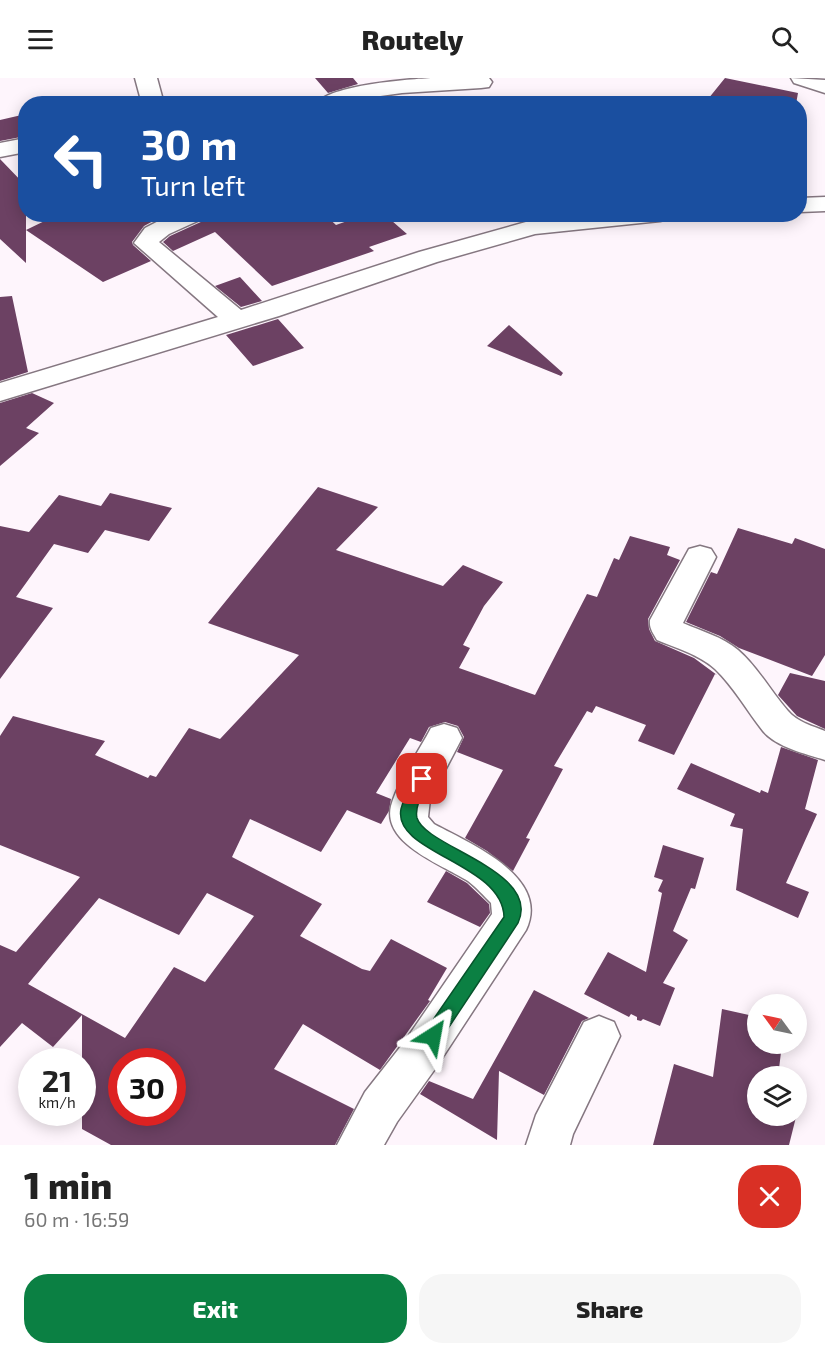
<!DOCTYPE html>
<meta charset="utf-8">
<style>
:root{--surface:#fff;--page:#f6f6f6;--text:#222;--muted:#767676;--accent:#0b8043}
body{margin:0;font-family:"Exo 2",sans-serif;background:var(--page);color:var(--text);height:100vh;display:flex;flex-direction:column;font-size:22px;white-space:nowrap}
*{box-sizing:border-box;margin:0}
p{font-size:20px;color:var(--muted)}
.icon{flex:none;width:33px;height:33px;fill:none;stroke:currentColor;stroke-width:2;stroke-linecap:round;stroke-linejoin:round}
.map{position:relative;height:1067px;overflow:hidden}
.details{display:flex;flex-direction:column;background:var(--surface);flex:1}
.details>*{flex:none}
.guide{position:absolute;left:18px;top:18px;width:789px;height:126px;border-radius:24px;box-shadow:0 3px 15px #0003;background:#1a4fa0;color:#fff;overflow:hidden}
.needle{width:39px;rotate:303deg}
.buttons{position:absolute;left:747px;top:916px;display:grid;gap:12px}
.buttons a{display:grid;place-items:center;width:60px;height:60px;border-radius:50%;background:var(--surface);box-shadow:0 3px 15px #0003;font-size:30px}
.speed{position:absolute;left:18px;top:970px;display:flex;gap:12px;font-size:30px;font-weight:700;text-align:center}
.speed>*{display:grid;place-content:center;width:78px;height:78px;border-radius:50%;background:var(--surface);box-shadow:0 3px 15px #0003;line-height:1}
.speed small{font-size:15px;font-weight:400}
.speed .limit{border:9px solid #d22;background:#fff;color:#111}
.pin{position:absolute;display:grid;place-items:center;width:51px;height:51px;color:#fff;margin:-26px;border-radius:12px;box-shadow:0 3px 9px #0006}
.me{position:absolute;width:66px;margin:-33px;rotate:34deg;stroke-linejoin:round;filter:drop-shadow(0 0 4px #0008)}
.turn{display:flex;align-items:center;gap:21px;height:126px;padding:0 24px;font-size:27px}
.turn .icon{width:78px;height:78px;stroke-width:2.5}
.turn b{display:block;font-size:42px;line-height:51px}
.round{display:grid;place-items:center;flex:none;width:63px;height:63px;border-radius:24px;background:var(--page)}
.overview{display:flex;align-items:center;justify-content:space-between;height:102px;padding:0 24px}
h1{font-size:36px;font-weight:800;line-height:45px}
.primary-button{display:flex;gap:12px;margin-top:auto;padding:12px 24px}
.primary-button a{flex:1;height:69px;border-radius:24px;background:var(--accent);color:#fff;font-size:24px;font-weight:800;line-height:69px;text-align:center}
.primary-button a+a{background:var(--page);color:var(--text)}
header{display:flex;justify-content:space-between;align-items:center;height:78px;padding:0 24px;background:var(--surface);font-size:27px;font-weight:800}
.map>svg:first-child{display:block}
.building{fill:#6c4163;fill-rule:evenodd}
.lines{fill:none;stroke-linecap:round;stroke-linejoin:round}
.minor-casing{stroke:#857781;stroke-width:3}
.minor{fill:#fff;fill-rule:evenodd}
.route{fill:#0b8043;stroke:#07532c;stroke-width:1.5}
</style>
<header><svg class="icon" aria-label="menu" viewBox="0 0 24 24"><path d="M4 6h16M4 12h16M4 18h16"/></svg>Routely<svg class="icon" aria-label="search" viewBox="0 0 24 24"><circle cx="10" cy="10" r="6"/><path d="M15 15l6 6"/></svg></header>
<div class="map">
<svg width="825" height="1067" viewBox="0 0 825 1067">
<rect width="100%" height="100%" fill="#fef5fc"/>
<path class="building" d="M 315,0 L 353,0 L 358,6 L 328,15 Z
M 725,0 L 798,15 L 796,26 L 704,26 Z
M 26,36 L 26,58 L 0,63 L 0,42 Z
M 0,81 L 26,108 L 26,185 L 0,161 Z
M 59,136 L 166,136 L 144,148 L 132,164 L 133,167 L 151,183 L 103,204 L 26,152 Z
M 207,136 L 324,136 L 336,147 L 367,136 L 384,136 L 407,156 L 369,169 L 374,173 L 272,208 L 215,154 L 173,173 L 163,164 L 170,158 L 203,143 Z
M 240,199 L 262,223 L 241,229 L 215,208 Z
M 12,218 L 28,294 L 0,303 L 0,219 Z
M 278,241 L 304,270 L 253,288 L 226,257 Z
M 509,247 L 563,295 L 561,298 L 487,268 Z
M 32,315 L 54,325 L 26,350 L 39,355 L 0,388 L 0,325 Z
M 318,409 L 378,429 L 336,472 L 443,508 L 463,487 L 503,504 L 484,528 L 463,567 L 470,570 L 459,590 L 535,617 L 587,516 L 597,519 L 614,480 L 619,482 L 630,458 L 670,469 L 667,477 L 680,482 L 648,541 L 649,551 L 655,563 L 694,580 L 717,597 L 715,596 L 674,677 L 638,663 L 646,647 L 596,628 L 592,635 L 587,633 L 554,688 L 563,691 L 526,760 L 530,761 L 513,793 L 487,773 L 465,760 L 503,692 L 457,674 L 464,659 L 458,648 L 445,644 L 429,649 L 421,664 L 410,660 L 376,715 L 391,721 L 389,733 L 381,746 L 347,732 L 321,774 L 250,741 L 232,779 L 322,826 L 300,858 L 362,891 L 370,893 L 391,861 L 447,890 L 428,922 L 430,923 L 380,992 L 303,946 L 274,991 L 354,1031 L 335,1067 L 111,1067 L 82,1051 L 82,937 L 53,969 L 22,945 L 0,969 L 0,867 L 16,874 L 80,799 L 0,767 L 0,658 L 13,638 L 105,663 L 95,677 L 148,700 L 150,697 L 156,699 L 189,650 L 220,661 L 299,577 L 208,545 ZM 207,815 L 254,838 L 205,904 L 174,889 L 125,960 L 28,906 L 99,820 L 179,857 ZM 122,984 L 172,984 L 172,1035 L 122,1035 Z
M 110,415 L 172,430 L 149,463 L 105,452 L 88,475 L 54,466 L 16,519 L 53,530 L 0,601 L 0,448 L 29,454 L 59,417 L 101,428 Z
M 738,450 L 792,466 L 795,460 L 825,471 L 825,577 L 812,598 L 739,570 L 720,558 L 686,544 L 711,494 L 717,496 Z
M 790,595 L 825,603 L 825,651 L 797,638 L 778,617 Z
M 781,669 L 818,682 L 805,731 L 817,736 L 786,805 L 809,814 L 798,840 L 736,812 L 743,751 L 730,748 L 735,736 L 677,711 L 691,685 L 760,715 L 761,712 L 768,715 Z
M 663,767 L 704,780 L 695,811 L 691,810 L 673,853 L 688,862 L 663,905 L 675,910 L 660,948 L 643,941 L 641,943 L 637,942 L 637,939 L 631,936 L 629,939 L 584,916 L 608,874 L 646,894 L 662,815 L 658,813 L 663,802 L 654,799 Z
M 446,793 L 467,805 L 489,826 L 490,835 L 480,849 L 427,824 Z
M 534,912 L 589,940 L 582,943 L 544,1017 L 499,993 L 497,1062 L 420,1016 L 429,1003 L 473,1021 Z
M 722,931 L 758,939 L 758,966 L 782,966 L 778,999 L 758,999 L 758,1038 L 796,1039 L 789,1067 L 653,1067 L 674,986 L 713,999 Z"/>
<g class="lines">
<g class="minor-casing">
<path id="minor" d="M 135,0 L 157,0 L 164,26 L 142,26 Z
M 433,0 L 489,0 L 492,4 L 489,9 L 481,10 L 402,15 L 366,20 L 348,26 L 316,26 C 329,7 410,1 433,0 Z
M 791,0 L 825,2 L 825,15 L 794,5 Z
M 26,60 L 26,74 L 0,79 L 0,65 Z
M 825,119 L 825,133 L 800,134 L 800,120 Z
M 172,136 L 205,136 L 202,141 L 169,156 L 159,164 L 241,232 L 419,174 L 533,142 L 584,136 L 672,136 L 669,141 L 660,143 L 535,156 L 437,184 L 279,238 L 0,323 L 0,305 L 218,239 L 134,165 L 145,150 Z
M 700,468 L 711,471 L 716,479 L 683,545 C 701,553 723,559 738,572 C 758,589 771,614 788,633 C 797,644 813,648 825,653 L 825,682 C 806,676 776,669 763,653 C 747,633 734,609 715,591 C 700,577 676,570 657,562 C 653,555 649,550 650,542 L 689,471 Z
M 444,646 L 457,650 L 462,660 L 430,721 L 428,739 L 434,746 C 471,766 551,799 526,852 L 435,991 L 397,1044 L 384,1067 L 337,1067 L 365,1014 L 405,963 L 492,836 L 491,825 C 484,818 476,809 468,803 C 443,787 382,766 391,728 C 398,703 419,673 431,650 Z
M 599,938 L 614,944 L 620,958 L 573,1056 L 570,1067 L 526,1067 L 536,1037 L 584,944 Z"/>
</g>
<use href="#minor" class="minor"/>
</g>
<path class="route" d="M 422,695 L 428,696 L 430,701 C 425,712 414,727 417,740 C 425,769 542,793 518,845 L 439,964 L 433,966 L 426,964 L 424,958 L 426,952 L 504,839 C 503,785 392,775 401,731 C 404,719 412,707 417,696 Z"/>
</svg>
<div class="buttons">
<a><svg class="needle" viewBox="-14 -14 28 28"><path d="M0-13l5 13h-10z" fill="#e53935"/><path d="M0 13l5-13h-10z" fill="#767676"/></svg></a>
<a><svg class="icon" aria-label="layers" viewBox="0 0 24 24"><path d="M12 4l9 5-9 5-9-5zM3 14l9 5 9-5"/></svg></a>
</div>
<div class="speed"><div>21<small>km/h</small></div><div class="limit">30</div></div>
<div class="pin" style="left:422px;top:701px;background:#d93025"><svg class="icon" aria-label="arrive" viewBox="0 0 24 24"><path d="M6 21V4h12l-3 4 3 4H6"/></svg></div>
<svg class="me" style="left:433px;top:958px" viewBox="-20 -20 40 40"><path d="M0-17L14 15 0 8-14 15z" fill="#0b8043" stroke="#fff" stroke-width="4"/></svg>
<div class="guide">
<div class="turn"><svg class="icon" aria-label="left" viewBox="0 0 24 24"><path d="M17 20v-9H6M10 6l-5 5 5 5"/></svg><div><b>30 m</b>Turn left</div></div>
</div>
</div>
<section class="details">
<div class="overview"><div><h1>1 min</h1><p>60 m · 16:59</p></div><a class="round" style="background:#d93025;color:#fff"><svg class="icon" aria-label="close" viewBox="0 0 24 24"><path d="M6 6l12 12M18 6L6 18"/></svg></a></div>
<div class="primary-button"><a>Exit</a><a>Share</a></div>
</section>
